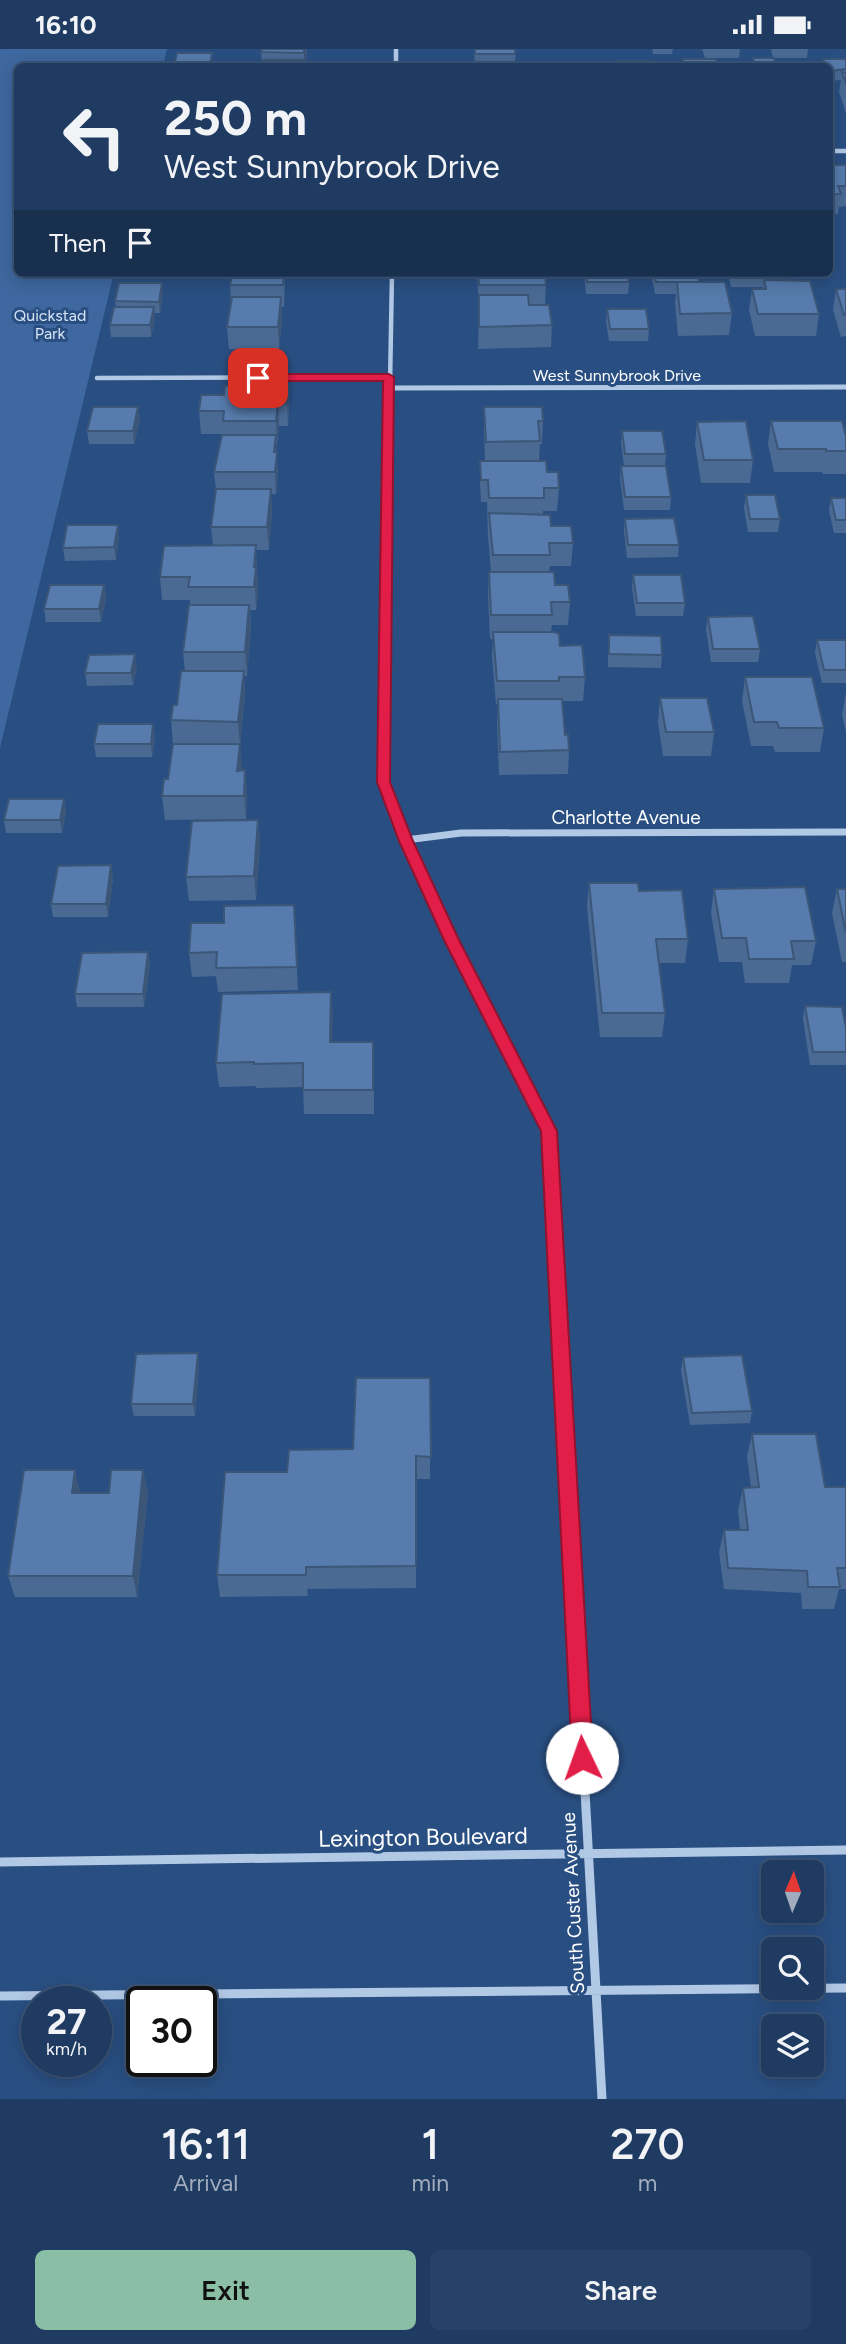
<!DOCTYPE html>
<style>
:root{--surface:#1f3b62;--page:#274268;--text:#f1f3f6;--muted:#a1adbe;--line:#3c5577;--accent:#8abfa5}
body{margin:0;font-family:Figtree,sans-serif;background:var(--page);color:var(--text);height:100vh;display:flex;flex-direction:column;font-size:26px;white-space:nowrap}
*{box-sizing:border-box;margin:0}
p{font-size:23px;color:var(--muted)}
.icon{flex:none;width:38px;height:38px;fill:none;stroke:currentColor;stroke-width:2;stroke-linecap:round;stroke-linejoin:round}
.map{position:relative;height:2050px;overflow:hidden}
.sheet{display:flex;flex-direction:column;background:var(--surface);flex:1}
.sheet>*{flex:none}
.top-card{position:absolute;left:14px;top:14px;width:819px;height:214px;border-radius:10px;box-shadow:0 4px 18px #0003,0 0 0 2px var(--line);background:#1f3b62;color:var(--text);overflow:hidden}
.needle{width:46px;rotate:2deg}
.controls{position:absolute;left:761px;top:1811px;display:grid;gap:14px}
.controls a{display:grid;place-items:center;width:63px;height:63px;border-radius:10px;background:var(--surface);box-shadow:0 4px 18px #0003,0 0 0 2px var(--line);font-size:35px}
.speed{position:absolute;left:21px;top:1937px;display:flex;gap:14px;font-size:35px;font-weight:700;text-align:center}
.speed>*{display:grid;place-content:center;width:91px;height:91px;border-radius:50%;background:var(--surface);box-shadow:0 4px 18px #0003,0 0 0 2px var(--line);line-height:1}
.speed small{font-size:18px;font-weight:400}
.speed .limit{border:4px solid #111;border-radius:10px;background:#fff;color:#111}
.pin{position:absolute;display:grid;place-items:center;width:60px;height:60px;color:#fff;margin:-30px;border-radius:14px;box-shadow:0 4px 10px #0006}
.me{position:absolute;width:77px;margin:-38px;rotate:357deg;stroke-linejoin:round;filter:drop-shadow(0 0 5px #0008)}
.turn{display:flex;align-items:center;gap:24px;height:147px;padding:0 35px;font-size:32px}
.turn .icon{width:91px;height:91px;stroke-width:2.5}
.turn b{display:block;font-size:49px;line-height:60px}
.then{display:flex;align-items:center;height:66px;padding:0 35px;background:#0003;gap:14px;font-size:26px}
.eta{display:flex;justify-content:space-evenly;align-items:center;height:119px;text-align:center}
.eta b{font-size:42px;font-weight:600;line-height:49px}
.cta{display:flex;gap:14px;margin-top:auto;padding:14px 35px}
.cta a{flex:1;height:80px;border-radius:10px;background:var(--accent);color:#111;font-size:28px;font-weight:600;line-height:80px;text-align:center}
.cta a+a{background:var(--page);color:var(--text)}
.status{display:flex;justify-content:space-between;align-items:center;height:49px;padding:0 35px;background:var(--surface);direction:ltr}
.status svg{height:19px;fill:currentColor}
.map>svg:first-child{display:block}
.green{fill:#3e689f}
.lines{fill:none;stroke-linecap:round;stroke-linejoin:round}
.street-far3{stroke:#b2c9e6;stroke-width:4.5}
.street-far2{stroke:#b2c9e6;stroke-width:5}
.street-far1{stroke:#b2c9e6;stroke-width:7}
.street{stroke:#b2c9e6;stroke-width:9}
.wall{fill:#4a6a94}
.shaded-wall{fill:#3c5678}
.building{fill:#567bac;stroke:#3c5678;stroke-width:2}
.route{fill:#e11d48;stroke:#92132f;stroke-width:2}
.labels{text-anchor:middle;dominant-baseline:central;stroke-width:6;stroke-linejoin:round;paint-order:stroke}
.far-park-label{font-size:16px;fill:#d5e3f5;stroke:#294f82}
.far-street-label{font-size:16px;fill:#fff;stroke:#294f82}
.street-label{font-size:19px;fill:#fff;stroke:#294f82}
.near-street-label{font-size:23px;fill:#fff;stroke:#294f82}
</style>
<div class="status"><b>16:10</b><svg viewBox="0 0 49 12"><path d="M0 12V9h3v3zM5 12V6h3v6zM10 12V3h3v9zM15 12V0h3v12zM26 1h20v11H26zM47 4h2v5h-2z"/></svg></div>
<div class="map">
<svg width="846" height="2050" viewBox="0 0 846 2050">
<rect width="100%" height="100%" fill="#294f82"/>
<path class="green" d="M 0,0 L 167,0 L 163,17 L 18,18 L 18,224 L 114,224 L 0,699 Z"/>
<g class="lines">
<path class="street-far3" d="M 396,0 L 396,18
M 830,102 L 846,102
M 97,329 L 389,328
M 390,336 L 392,224"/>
<path class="street-far2" d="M 390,334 L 384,733 L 397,768
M 389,339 L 846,338"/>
<path class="street-far1" d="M 397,767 L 452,891 L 549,1082 L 562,1328
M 406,791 L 461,784 L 846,783"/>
<path class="street" d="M 562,1326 L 602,2050
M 0,1813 L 846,1801
M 0,1947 L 846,1939"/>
</g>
<path class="wall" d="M 307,0 L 306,11 L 262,16 L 261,3 Z
M 474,0 L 516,0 L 515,14 L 532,18 L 475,18 Z
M 652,0 L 673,0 L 672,5 L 653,5 Z
M 702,0 L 740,0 L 739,9 L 705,9 Z
M 771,0 L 808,0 L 807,9 L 773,9 Z
M 177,4 L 213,14 L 212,18 L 174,18 Z
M 823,10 L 846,10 L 846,64 L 839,43 L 841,31 L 830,32 L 830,18 L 821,18 Z
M 830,39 L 834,49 L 831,69 L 830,69 Z
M 830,116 L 846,117 L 846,157 L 839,158 L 838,165 L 830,165 Z
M 123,224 L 172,224 L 123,225 Z
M 233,224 L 285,224 L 284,258 L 281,258 L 282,270 L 279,300 L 229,300 L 227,278 L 231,254 L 230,236 Z
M 477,224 L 545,224 L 546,236 L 545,256 L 552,276 L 551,298 L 478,300 L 479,258 Z
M 584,224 L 627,224 L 629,233 L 628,245 L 586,245 Z
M 651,224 L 697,224 L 699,233 L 732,264 L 729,286 L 678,287 L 675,254 L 676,245 L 655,245 Z
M 728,224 L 767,224 L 767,231 L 819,265 L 816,287 L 755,287 L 749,261 L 752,240 L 763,240 L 763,238 L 731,238 Z
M 836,240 L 846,240 L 846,287 L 841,288 L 833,261 Z
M 163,246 L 160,264 L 154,264 L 155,270 L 151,288 L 111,288 L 110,276 L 116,258 L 115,252 Z
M 607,260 L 649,280 L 648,292 L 609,292 L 606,272 Z
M 288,337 L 289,359 L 288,377 L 279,377 L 277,395 L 276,395 L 278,426 L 276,445 L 271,445 L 272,463 L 269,501 L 256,501 L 258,541 L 256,561 L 250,561 L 251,579 L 247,627 L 244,627 L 245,645 L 240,696 L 241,721 L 245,721 L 247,745 L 246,770 L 165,771 L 162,747 L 168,730 L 173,695 L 171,671 L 177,656 L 185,622 L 183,603 L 190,556 L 190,551 L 162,551 L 160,528 L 213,496 L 211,478 L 216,441 L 214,423 L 224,386 L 224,385 L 201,385 L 199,362 L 224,346 Z
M 484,358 L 543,372 L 542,395 L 540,395 L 539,412 L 559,439 L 557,462 L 543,462 L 543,465 L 551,477 L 573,494 L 571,517 L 550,517 L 549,523 L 555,536 L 570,553 L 568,576 L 552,576 L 551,583 L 585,628 L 583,652 L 562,652 L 565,686 L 569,701 L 568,725 L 499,726 L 497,674 L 498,655 L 496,655 L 492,607 L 493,590 L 490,590 L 488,546 L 489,523 L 491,523 L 488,487 L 487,453 L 481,453 L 480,435 L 480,412 L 485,412 L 484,380 Z
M 140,370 L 134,395 L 89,395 L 87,382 Z
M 771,372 L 846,387 L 846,425 L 823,425 L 822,423 L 774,423 L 768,395 Z
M 697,373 L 753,411 L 750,434 L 701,434 L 695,395 Z
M 622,382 L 666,405 L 665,417 L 671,448 L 670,461 L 624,461 L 620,429 L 621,417 L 624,417 L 621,394 Z
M 746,446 L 780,470 L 778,483 L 748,483 L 744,459 Z
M 831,449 L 846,449 L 846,484 L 834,484 L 829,461 Z
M 625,470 L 679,496 L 678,508 L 627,509 L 624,482 Z
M 119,488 L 116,511 L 65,512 L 63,499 Z
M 633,526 L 685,554 L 683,567 L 636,567 L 632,538 Z
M 104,536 L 106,549 L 101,573 L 46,573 L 44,560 Z
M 708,568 L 760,600 L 758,613 L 711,613 L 706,580 Z
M 609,586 L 662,606 L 661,619 L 608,618 L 608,599 Z
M 817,591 L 846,591 L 846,634 L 822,634 L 815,604 Z
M 137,618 L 133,636 L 87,637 L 85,624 Z
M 745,628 L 824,679 L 820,703 L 775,703 L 773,697 L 751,697 L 742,652 Z
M 846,643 L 846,683 L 842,666 Z
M 660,649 L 714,683 L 711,707 L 663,707 L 658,673 Z
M 153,675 L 155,688 L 152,708 L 96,708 L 94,695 Z
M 64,750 L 66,763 L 62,784 L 6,784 L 4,771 Z
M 258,771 L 260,795 L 256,851 L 189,852 L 186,828 Z
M 111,816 L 113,830 L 108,868 L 53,868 L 51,855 Z
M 589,834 L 639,842 L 688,890 L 685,914 L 659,914 L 665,964 L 662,988 L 600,988 L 587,858 Z
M 714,840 L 816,892 L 811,916 L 792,916 L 789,934 L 745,934 L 742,913 L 719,913 L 711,864 Z
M 837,840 L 846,840 L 846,913 L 842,913 L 832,864 Z
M 294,856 L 298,941 L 218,943 L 216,927 L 192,928 L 189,904 Z
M 148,903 L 150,916 L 144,958 L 77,958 L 75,945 Z
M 331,943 L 332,993 L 374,1017 L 374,1065 L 304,1065 L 303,1038 L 256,1039 L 256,1037 L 219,1038 L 216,1014 Z
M 805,957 L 846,979 L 846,1016 L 810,1016 L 803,970 Z
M 683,1308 L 752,1362 L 750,1374 L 690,1376 L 681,1321 Z
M 199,1317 L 195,1367 L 134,1367 L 131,1355 Z
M 430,1329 L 430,1430 L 416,1430 L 416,1539 L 307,1540 L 308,1547 L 220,1548 L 217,1526 L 287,1423 L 353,1400 Z
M 752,1385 L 825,1438 L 846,1438 L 846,1540 L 839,1540 L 834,1560 L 802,1560 L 801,1544 L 724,1540 L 719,1503 L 724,1481 L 740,1481 L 738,1461 L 743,1439 L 751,1439 L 747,1407 Z
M 148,1443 L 137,1548 L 15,1548 L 8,1527 L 80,1444 Z"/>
<path class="shaded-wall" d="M 304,0 L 307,0 L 305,18 L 304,18 Z
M 162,234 L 163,246 L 160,264 L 159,253 Z
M 281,248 L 282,270 L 279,300 L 278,278 Z
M 154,258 L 155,270 L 151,288 L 150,276 Z
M 288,337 L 289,359 L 288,377 L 287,354 Z
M 278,355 L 279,377 L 277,395 L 276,372 Z
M 138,358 L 140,370 L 134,395 L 133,382 Z
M 276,386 L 278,426 L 276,445 L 274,403 Z
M 271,440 L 272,463 L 269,501 L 267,478 Z
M 118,476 L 119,488 L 116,511 L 114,498 Z
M 256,496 L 258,541 L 256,561 L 254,518 Z
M 104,536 L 106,549 L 101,573 L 99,560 Z
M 249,556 L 251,579 L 247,627 L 245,603 Z
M 135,605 L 137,618 L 133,636 L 131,624 Z
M 244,622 L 245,645 L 240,696 L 238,673 Z
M 153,675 L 155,688 L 152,708 L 151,695 Z
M 240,695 L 242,719 L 239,745 L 237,722 Z
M 245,721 L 247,745 L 246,770 L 244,747 Z
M 64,750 L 66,763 L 62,784 L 60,771 Z
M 258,771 L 260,795 L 256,851 L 254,827 Z
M 111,816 L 113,830 L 108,868 L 106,855 Z
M 148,903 L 150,916 L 144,958 L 143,945 Z
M 331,943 L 333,967 L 331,1017 L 330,993 Z
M 198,1304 L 199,1317 L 195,1367 L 193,1355 Z
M 75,1421 L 80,1443 L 77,1466 L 72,1444 Z
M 143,1421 L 148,1443 L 137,1548 L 133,1527 Z"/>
<path class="building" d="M 262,0 L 304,0 L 304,4 L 261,3 Z
M 475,0 L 515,0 L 515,5 L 475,5 Z
M 177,4 L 212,4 L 210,16 L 174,16 Z
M 753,9 L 774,9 L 777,18 L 755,18 Z
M 683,10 L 716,10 L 718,18 L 684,18 Z
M 823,10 L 846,10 L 846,20 L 830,22 L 830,18 L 825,18 Z
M 263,11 L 306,11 L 305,18 L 245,18 L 245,16 L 262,16 Z
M 617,12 L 651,12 L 652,18 L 618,18 Z
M 475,14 L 531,14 L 532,18 L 476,18 Z
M 842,23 L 846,24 L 846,35 Z
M 830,39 L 834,49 L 830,49 Z
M 830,116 L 846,116 L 846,137 L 838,137 L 841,145 L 830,145 Z
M 233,224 L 284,224 L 283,236 L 230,236 Z
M 478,224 L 545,224 L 546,236 L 479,236 Z
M 586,224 L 627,224 L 629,233 L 587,233 Z
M 654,224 L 697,224 L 699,233 L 656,233 Z
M 732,224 L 767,224 L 768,226 L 732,226 Z
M 764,231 L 810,232 L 819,265 L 758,265 L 752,240 L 766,240 Z
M 677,233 L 725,233 L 732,264 L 680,265 Z
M 119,234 L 162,234 L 159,253 L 115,252 Z
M 836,240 L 846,240 L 846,266 L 844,266 Z
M 479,246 L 528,246 L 529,256 L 549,256 L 552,276 L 479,278 Z
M 232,248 L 281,248 L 278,278 L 227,278 Z
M 114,258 L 154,258 L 150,276 L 110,276 Z
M 607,260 L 646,260 L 649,280 L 610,280 Z
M 225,337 L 288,337 L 287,354 L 278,355 L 276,372 L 223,372 L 224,362 L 199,362 L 201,346 L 224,346 Z
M 93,358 L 138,358 L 133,382 L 87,382 Z
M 484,358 L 542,358 L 543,372 L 538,372 L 540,392 L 486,393 Z
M 746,372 L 753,411 L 704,411 L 697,373 Z
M 771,372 L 842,372 L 846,387 L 846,402 L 826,402 L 826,400 L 778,400 Z
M 622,382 L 662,382 L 666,405 L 625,405 Z
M 222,386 L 276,386 L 274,403 L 277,403 L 275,423 L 214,423 Z
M 480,412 L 546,412 L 547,423 L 558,423 L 559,439 L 544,439 L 544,449 L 489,449 L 488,431 L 481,431 Z
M 621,417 L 666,417 L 671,448 L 625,448 Z
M 216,440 L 271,440 L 267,478 L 211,478 Z
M 746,446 L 775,446 L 780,470 L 750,470 Z
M 831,449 L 846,449 L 846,471 L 836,471 Z
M 489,464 L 550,466 L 551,477 L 571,477 L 573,494 L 549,494 L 550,506 L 493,506 Z
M 674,469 L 679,496 L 628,496 L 625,470 Z
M 67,476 L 118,476 L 114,498 L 63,499 Z
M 256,496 L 254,518 L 256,518 L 254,538 L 188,538 L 190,528 L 160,528 L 164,497 Z
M 489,523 L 554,523 L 555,536 L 568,536 L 570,553 L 551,553 L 552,566 L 491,566 Z
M 633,526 L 681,526 L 685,554 L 637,554 Z
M 50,536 L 104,536 L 99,560 L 44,560 Z
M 189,556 L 249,556 L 245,603 L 183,603 Z
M 753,567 L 760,600 L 713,600 L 708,568 Z
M 493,583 L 555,583 L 559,585 L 560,597 L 582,596 L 585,628 L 559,628 L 559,632 L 497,632 Z
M 609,586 L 661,587 L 662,606 L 609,605 Z
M 817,591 L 846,591 L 846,621 L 824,621 Z
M 135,605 L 131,624 L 85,624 L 89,606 Z
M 181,622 L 244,622 L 238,673 L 171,671 L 173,656 L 177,656 Z
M 745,628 L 812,628 L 824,679 L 779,679 L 777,673 L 754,673 Z
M 660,649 L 707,649 L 714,683 L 666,683 Z
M 498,650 L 562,650 L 565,686 L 568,685 L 569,701 L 500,703 Z
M 98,675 L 153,675 L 151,695 L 94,695 Z
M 173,695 L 240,695 L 237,722 L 245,721 L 244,747 L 162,747 L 164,730 L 168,730 Z
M 9,750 L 64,750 L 60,771 L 4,771 Z
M 258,771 L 254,827 L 186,828 L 192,772 Z
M 111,816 L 106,855 L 51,855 L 58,817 Z
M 589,834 L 638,834 L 639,842 L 682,841 L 688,890 L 656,890 L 665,964 L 602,964 Z
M 805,838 L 816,892 L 791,892 L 794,910 L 749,910 L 746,889 L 722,889 L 714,840 Z
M 837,840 L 846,840 L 846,884 Z
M 294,856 L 297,918 L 216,919 L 217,903 L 189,904 L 191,874 L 224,874 L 224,857 Z
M 148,903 L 143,945 L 75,945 L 82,904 Z
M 331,943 L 330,993 L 373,993 L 373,1041 L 303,1041 L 303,1014 L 254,1015 L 254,1013 L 216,1014 L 222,945 Z
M 805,957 L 842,958 L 846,979 L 846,1003 L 813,1003 Z
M 198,1304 L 193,1355 L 131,1355 L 136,1305 Z
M 742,1306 L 752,1362 L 692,1364 L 683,1308 Z
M 356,1329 L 430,1329 L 431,1408 L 416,1407 L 416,1517 L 306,1518 L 306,1526 L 217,1526 L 225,1423 L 287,1423 L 289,1401 L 353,1400 Z
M 752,1385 L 816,1385 L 825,1438 L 846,1438 L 846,1519 L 837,1519 L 840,1538 L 808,1538 L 807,1522 L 728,1519 L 724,1481 L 748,1481 L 743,1439 L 759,1438 Z
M 24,1421 L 75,1421 L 72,1444 L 109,1444 L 111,1421 L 143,1421 L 133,1527 L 8,1527 Z"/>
<path class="route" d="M 389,325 L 394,328 L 390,733 L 413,792 L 459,891 L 557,1082 L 593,1709 L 590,1716 L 582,1719 L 575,1716 L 572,1709 L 541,1082 L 444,891 L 399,792 L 377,733 L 383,332 L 258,332 L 253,329 L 258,325 Z"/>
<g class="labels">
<g class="far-park-label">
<text x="50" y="266">Quickstad<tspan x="50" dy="18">Park</tspan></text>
</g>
<g class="far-street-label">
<text x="617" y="326">West Sunnybrook Drive</text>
</g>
<g class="street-label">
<text x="626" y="768">Charlotte Avenue</text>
<text transform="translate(573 1854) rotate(-93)">South Custer Avenue</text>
</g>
<g class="near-street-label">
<text transform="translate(423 1788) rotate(-1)">Lexington Boulevard</text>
</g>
</g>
</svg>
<div class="controls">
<a><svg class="needle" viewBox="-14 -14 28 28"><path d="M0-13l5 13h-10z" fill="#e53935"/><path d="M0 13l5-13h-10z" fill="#a1adbe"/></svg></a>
<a><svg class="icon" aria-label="search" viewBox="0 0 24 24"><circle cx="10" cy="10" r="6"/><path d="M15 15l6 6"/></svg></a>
<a><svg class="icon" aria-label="layers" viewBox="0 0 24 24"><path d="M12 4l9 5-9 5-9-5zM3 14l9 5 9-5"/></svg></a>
</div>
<div class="speed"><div>27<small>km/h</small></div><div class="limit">30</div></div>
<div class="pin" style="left:258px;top:329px;background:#d93025"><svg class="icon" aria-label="arrive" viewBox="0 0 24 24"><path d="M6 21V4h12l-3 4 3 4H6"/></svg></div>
<svg class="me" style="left:582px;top:1709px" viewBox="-20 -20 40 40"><circle r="19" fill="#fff"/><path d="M0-13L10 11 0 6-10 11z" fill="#e11d48"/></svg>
<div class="top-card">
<div class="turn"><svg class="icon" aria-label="left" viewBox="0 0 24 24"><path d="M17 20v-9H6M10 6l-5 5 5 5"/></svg><div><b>250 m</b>West Sunnybrook Drive</div></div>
<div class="then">Then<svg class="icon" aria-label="arrive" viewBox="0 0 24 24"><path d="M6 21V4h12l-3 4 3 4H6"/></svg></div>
</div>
</div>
<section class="sheet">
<div class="eta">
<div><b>16:11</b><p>Arrival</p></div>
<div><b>1</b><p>min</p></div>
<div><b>270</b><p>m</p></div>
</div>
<div class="cta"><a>Exit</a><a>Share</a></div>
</section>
